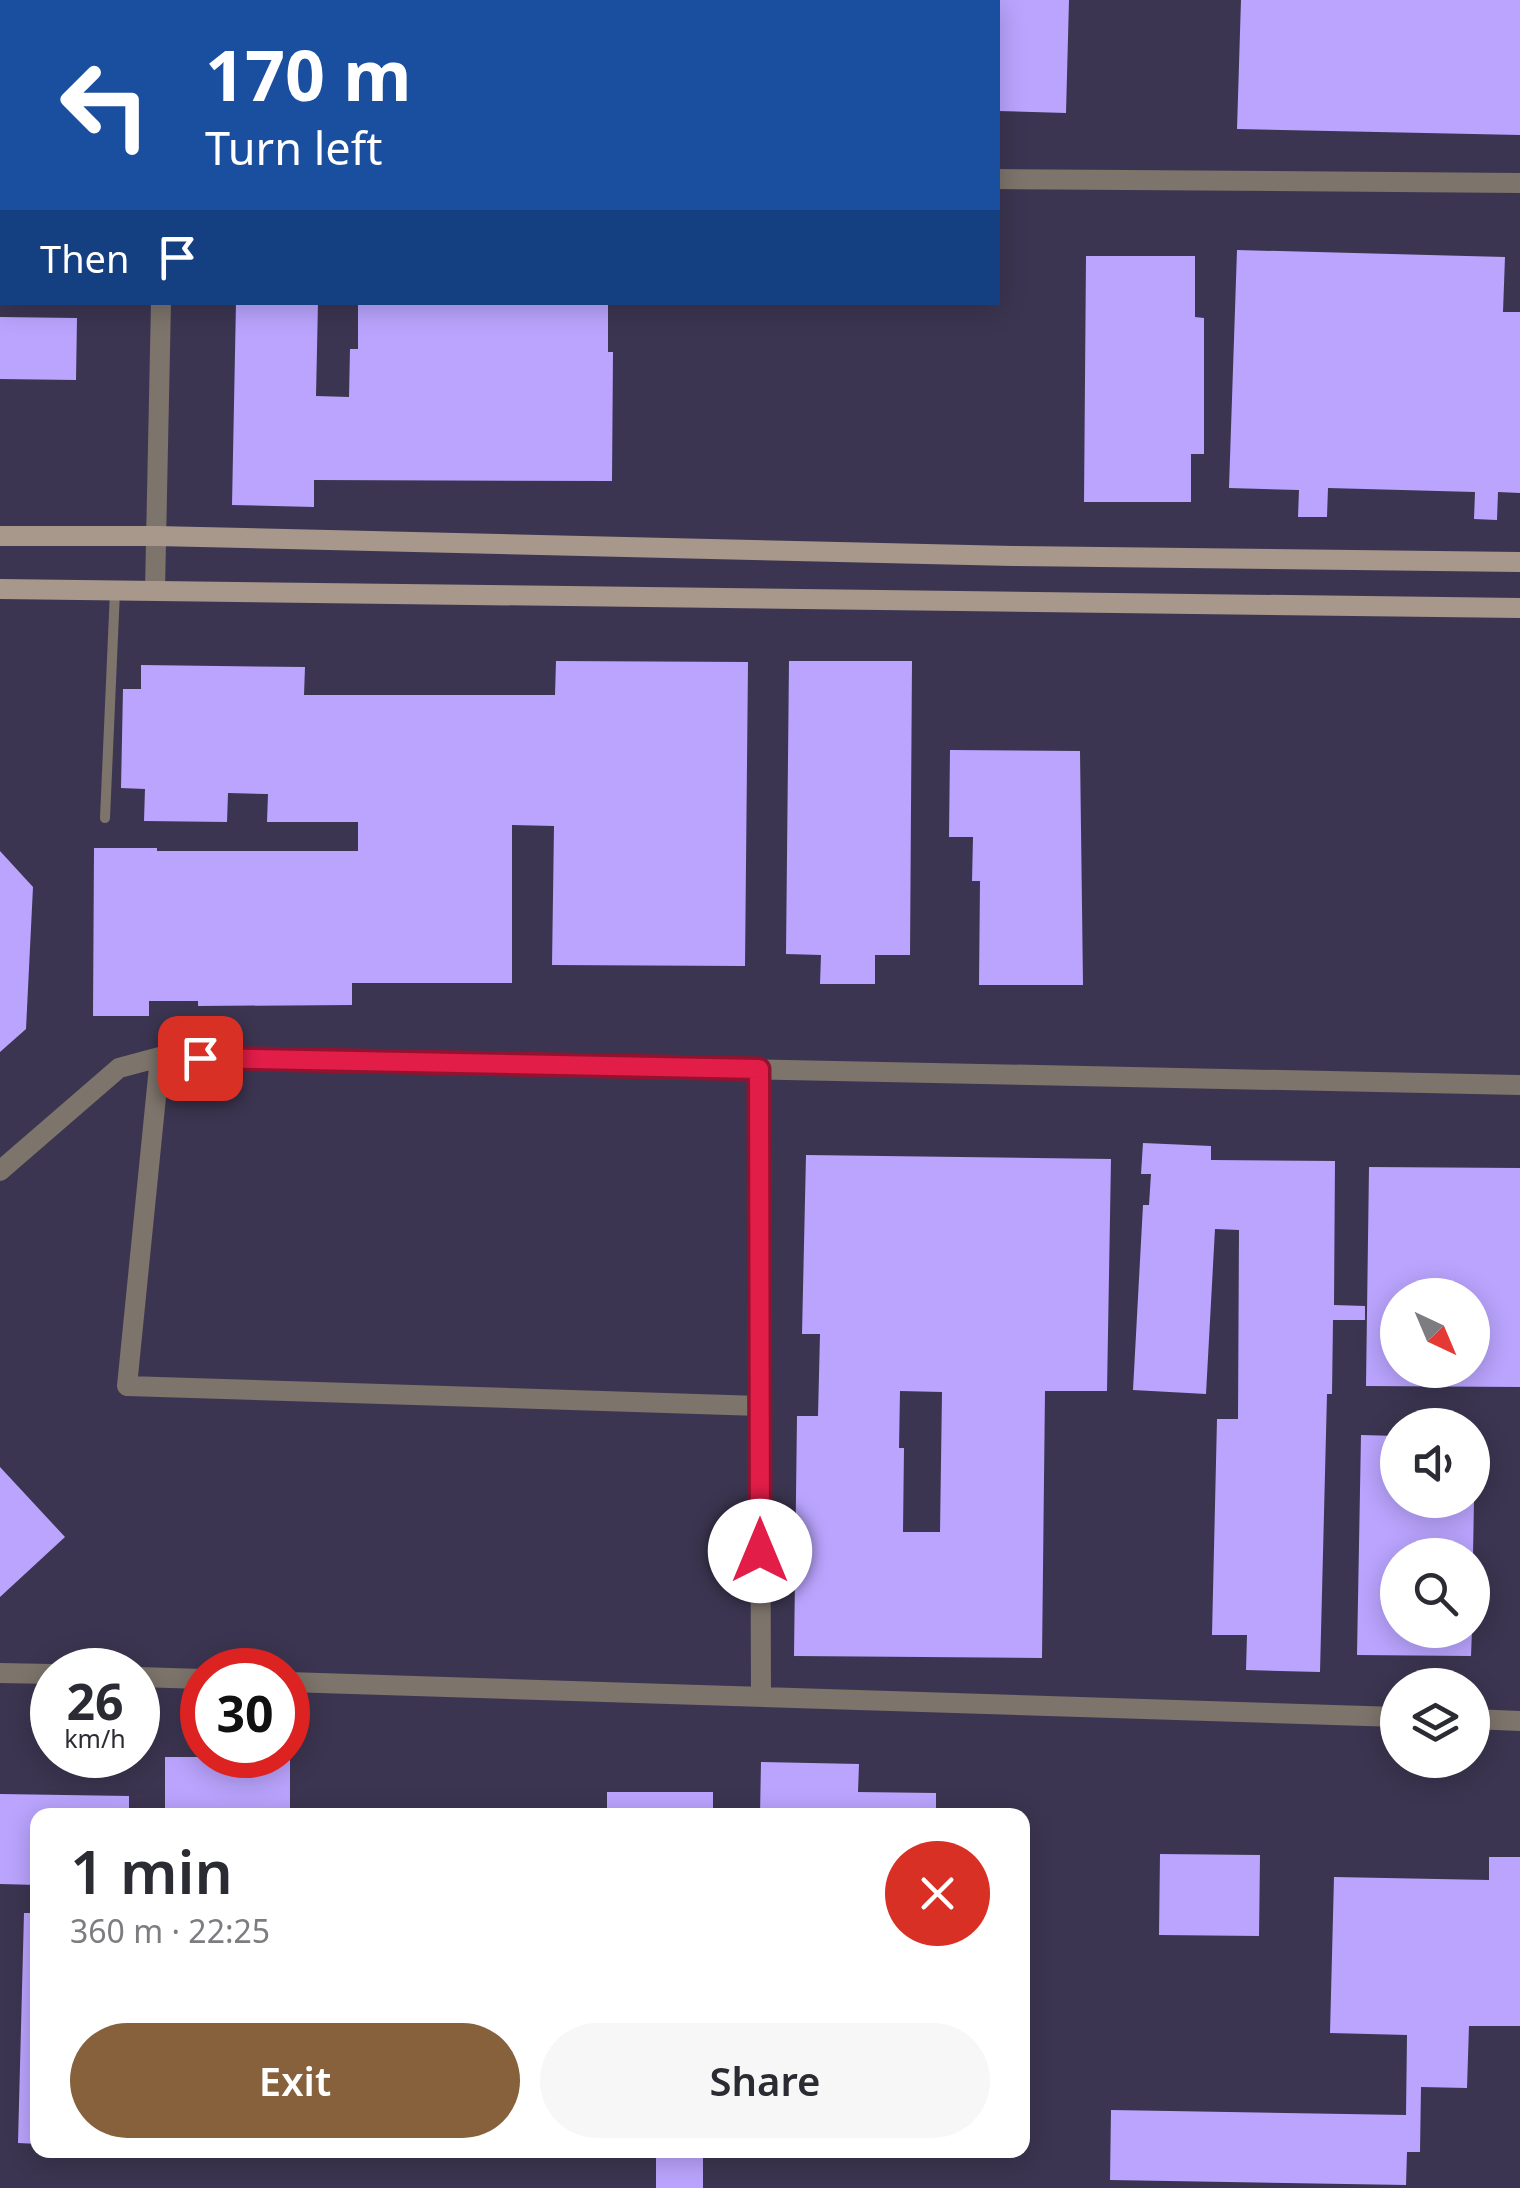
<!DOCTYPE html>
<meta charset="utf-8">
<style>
:root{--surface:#fff;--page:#f7f7f7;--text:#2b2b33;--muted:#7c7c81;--accent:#87603c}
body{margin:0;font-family:"Noto Sans",sans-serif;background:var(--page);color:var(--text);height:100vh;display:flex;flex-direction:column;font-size:38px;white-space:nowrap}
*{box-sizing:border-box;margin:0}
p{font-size:32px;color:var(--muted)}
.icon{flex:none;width:55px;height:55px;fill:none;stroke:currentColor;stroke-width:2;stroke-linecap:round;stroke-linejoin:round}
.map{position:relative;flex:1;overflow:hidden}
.drawer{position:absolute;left:30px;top:1808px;width:1000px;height:350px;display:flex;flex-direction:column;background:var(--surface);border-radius:20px;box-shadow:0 5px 25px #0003}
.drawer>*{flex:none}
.hud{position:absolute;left:0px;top:0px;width:1000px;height:305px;box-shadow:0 5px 25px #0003;background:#1a4fa0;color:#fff;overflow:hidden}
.needle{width:65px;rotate:136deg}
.fabs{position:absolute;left:1380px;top:1278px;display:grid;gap:20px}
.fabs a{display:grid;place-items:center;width:110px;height:110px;border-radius:50%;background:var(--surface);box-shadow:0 5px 25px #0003;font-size:50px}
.speed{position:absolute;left:30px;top:1648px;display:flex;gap:20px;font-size:50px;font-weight:700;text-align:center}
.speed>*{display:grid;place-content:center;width:130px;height:130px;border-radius:50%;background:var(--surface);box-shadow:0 5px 25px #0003;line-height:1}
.speed small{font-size:25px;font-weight:400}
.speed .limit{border:15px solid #d22;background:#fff;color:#111}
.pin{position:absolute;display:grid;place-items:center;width:85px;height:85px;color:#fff;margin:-42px;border-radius:20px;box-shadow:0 5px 15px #0006}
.me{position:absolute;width:110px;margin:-55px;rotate:0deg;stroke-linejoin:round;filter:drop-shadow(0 0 8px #0008)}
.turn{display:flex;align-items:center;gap:35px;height:210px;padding:0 40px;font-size:45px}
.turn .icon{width:130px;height:130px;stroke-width:2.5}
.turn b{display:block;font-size:70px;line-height:85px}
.then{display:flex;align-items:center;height:95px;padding:0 40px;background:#0003;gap:20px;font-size:38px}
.round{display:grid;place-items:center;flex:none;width:105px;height:105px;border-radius:52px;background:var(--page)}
.overview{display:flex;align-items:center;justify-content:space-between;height:170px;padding:0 40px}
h1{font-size:60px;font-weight:600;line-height:75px}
.action{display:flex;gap:20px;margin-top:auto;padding:20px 40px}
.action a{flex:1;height:115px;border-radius:60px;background:var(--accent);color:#fff;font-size:40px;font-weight:600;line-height:115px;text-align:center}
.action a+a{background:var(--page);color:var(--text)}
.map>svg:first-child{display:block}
.built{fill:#3c3551;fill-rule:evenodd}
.building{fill:#baa4fe;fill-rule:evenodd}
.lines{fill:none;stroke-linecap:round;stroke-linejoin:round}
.lane{stroke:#7d746b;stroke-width:10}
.street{stroke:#7d746b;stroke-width:20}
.secondary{stroke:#a7988b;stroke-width:20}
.route-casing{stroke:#92132f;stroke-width:25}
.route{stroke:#e11d48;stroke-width:18}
</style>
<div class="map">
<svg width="1520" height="2188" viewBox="0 0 1520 2188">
<rect width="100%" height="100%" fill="#332e44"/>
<path class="built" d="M 0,0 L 1520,0 L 1520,2188 L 0,2188 ZM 2,2 L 998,2 L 998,302 L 2,302 ZM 1398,1295 L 1472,1295 L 1472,1370 L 1398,1370 ZM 1398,1425 L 1472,1425 L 1472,1500 L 1398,1500 ZM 1398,1555 L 1472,1555 L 1472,1630 L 1398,1630 ZM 52,1670 L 138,1670 L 138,1755 L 52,1755 ZM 202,1670 L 288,1670 L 288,1755 L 202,1755 ZM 1398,1685 L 1472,1685 L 1472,1760 L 1398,1760 ZM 38,1815 L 1022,1815 L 1022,2150 L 38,2150 Z"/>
<path class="building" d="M 998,0 L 1069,0 L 1066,113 L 998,111 Z
M 1241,0 L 1520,0 L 1520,135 L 1237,129 Z
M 1237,250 L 1505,257 L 1503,312 L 1520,312 L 1520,493 L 1498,492 L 1497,520 L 1474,519 L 1475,492 L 1328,488 L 1327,517 L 1298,517 L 1299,490 L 1229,488 Z
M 1086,256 L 1195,256 L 1195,317 L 1204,318 L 1204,454 L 1191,454 L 1191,502 L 1084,502 Z
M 236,302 L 318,302 L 316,396 L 349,397 L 350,349 L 358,349 L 358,302 L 608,302 L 608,352 L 613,352 L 612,481 L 314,480 L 314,507 L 232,505 Z
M 0,317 L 77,318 L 76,380 L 0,379 Z
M 556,661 L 748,662 L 745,966 L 552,965 L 554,826 L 512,825 L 512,983 L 352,983 L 352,1005 L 198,1006 L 198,1001 L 149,1001 L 149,1016 L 93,1016 L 94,848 L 157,848 L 157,851 L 358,851 L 358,822 L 267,822 L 268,794 L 228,793 L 227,822 L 144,821 L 145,789 L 121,788 L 123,689 L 141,689 L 141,665 L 305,667 L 304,695 L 555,695 Z
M 789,661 L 912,661 L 910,955 L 875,955 L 875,984 L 820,984 L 821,955 L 786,954 Z
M 950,750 L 1080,751 L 1083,985 L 979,985 L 980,881 L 972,881 L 973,837 L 949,837 Z
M 0,851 L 33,887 L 26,1029 L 0,1052 Z
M 1143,1143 L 1211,1146 L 1211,1160 L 1335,1161 L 1334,1305 L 1365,1306 L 1365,1320 L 1333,1320 L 1332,1394 L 1327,1394 L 1320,1672 L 1246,1670 L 1247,1635 L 1212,1635 L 1217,1419 L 1238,1419 L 1239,1230 L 1215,1229 L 1206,1394 L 1133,1390 L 1143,1205 L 1149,1205 L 1151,1174 L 1141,1174 Z
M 806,1155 L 1111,1159 L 1107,1391 L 1045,1391 L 1042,1658 L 794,1656 L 797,1416 L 818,1416 L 820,1334 L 802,1334 ZM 900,1391 L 942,1392 L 940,1532 L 903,1532 L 904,1448 L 899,1448 Z
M 1369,1167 L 1520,1168 L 1520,1387 L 1366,1386 ZM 1398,1295 L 1472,1295 L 1472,1370 L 1398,1370 Z
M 1361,1435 L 1398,1436 L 1398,1500 L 1474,1500 L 1473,1555 L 1398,1555 L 1398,1630 L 1472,1630 L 1471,1656 L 1357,1655 Z
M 0,1467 L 65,1537 L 0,1597 Z
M 165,1757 L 290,1757 L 290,1815 L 165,1815 Z
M 761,1762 L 859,1764 L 858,1792 L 936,1793 L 936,1815 L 760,1815 Z
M 607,1792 L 713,1792 L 713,1815 L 607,1815 Z
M 0,1794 L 129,1796 L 129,1815 L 38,1815 L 38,1885 L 0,1884 Z
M 1160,1854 L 1260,1855 L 1259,1936 L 1159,1935 Z
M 1489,1857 L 1520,1857 L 1520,2026 L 1469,2026 L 1467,2088 L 1421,2087 L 1420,2152 L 1407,2152 L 1406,2185 L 1110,2180 L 1111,2110 L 1406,2115 L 1407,2035 L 1330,2033 L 1334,1877 L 1489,1880 Z
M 24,1913 L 38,1913 L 38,2144 L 18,2143 Z
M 656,2150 L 703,2150 L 703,2188 L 656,2188 Z"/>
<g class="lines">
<path class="lane" d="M 105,818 L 115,591"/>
<path class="street" d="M 169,2 L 169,0
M 998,179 L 1520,183
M 155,590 L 161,302
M 160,1057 L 127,1386 L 760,1406
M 759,1069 L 761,1697
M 0,1171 L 119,1068 L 160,1057 L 1520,1085
M 0,1673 L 52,1674
M 138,1677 L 202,1679
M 288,1682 L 1398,1717
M 1472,1719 L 1520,1721"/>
<path class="secondary" d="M 0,536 L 156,536 L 1013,556 L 1520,562
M 0,589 L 1520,608"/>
</g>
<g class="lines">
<g class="route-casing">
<path id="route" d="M 200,1058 L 759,1069 L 760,1551"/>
</g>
<use href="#route" class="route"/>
</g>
</svg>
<div class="fabs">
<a><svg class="needle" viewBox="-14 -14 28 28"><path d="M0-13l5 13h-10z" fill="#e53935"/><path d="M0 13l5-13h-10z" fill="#7c7c81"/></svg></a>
<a><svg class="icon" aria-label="sound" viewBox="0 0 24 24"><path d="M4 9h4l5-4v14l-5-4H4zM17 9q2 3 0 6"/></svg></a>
<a><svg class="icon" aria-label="search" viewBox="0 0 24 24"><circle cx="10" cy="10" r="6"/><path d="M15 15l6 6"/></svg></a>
<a><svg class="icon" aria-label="layers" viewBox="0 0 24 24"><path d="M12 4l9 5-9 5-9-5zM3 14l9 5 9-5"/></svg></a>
</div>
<div class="speed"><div>26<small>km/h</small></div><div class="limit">30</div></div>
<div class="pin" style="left:200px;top:1058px;background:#d93025"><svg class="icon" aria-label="arrive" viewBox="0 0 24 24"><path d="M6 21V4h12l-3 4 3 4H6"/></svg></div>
<svg class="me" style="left:760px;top:1551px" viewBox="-20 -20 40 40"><circle r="19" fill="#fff"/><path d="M0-13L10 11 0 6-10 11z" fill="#e11d48"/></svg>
<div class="hud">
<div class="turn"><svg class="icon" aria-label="left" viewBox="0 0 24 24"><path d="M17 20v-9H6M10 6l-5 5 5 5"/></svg><div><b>170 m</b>Turn left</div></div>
<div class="then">Then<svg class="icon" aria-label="arrive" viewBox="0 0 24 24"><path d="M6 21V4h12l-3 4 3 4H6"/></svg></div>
</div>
<section class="drawer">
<div class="overview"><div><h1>1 min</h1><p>360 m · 22:25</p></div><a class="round" style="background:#d93025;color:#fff"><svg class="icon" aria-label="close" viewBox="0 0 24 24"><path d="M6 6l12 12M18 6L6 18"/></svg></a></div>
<div class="action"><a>Exit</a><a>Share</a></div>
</section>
</div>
